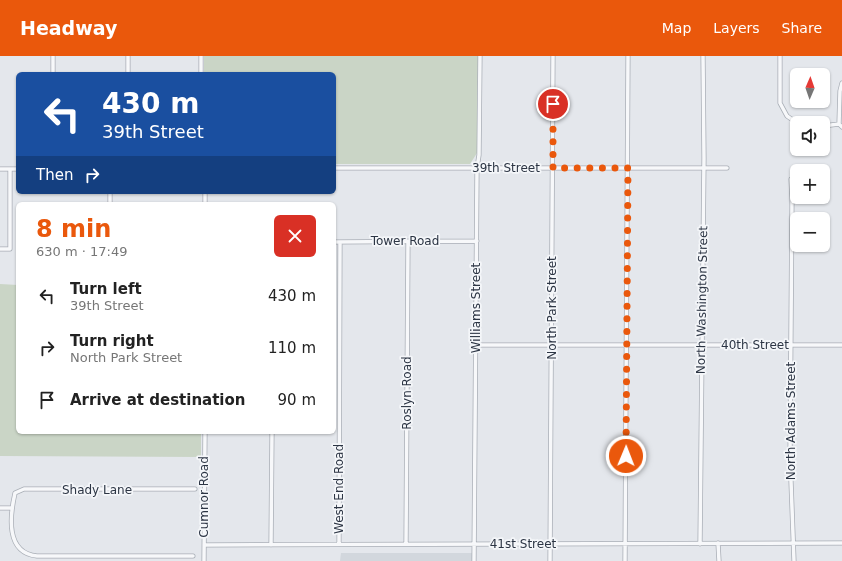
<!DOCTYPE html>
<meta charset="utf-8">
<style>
:root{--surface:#fff;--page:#f6f6f6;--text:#222;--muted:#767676;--accent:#ea580c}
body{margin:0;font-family:"DejaVu Sans",sans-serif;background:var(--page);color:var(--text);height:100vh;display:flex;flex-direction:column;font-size:15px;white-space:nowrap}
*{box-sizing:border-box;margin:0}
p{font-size:13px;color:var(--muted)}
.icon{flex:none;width:22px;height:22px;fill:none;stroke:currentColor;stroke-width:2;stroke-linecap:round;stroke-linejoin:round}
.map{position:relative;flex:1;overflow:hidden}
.sheet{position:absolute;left:16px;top:146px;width:320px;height:232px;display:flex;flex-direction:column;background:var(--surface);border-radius:6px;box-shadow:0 1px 3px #0004}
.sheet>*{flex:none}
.hud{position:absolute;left:16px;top:16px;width:320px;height:122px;border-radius:6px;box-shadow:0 1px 3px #0004;background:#1a4fa0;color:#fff;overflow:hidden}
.needle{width:26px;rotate:2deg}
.tools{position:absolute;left:790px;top:12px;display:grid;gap:8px}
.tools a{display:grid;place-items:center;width:40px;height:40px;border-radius:6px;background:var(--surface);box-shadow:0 1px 3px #0004;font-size:20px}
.pin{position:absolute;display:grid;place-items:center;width:34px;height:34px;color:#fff;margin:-17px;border:2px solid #fff;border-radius:50%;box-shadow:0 1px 4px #0007}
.me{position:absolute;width:44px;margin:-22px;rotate:1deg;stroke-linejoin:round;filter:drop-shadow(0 0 3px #0008)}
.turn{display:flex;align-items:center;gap:14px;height:84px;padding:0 20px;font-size:18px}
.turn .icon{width:52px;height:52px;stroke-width:2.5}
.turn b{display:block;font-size:28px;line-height:34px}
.then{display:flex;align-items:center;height:38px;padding:0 20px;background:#0003;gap:8px;font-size:15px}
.round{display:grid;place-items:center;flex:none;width:42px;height:42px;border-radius:6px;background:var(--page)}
.overview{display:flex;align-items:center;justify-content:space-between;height:68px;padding:0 20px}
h1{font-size:24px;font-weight:700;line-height:30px;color:var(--accent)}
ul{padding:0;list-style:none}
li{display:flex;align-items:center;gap:12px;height:52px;padding:0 20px}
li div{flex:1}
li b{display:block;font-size:15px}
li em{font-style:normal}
header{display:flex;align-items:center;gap:24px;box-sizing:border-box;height:56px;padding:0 20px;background:var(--accent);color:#fff}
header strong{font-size:19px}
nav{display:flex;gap:22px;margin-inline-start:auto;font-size:14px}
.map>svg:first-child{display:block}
.built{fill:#d2d7dd}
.green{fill:#cad5c6}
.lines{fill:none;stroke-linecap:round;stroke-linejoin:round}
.minor-casing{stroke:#a9aeb6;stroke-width:5}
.minor{stroke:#f7f8fa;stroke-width:3.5}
.route{stroke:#ea580c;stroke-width:7;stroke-dasharray:0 12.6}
.labels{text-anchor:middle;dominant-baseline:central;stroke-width:3.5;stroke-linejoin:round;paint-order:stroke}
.street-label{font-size:12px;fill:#2c3544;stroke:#f4f6f9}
</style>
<header>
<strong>Headway</strong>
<nav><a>Map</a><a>Layers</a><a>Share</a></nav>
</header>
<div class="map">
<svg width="842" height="505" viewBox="0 0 842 505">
<rect width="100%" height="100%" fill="#e4e7ec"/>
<path class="built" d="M 341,497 L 474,497 L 474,505 L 340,505 Z"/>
<path class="green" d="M 204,0 L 478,0 L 477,97 L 470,108 L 334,108 L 334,18 L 204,18 Z
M 0,228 L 18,229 L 18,376 L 201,376 L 201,401 L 0,400 Z"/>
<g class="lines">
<g class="minor-casing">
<path id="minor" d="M 780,0 L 780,47 L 787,60 L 797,67
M 53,18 L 53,0
M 128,18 L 128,0
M 201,18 L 201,0
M 839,68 L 840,35 L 842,27
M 823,70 L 839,68 L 842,71
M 334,112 L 727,112
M 0,113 L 18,113
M 791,123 L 792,143 L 790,399 L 794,505
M 110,148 L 110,136
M 205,148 L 205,136
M 334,186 L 477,185
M 0,193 L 10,193 L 10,113
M 476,289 L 842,289
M 0,452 L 12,452
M 718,487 L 719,505
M 339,488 L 340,186
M 406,488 L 408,185
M 700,488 L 704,102 L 703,0
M 204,489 L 842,487
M 271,489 L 272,376
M 193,500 L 37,500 C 5,497 10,459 15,437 L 24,433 L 195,433
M 204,505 L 205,376
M 474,505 L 477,112 L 479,99 L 480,0
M 550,505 L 553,0
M 625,505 L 628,0"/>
</g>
<use href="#minor" class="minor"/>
</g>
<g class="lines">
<path class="route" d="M 553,48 L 553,112 L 628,112 L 626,400"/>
</g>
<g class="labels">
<g class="street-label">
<text x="506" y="112">39th Street</text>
<text x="405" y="185">Tower Road</text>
<text transform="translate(702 244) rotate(-89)">North Washington Street</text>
<text transform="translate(476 252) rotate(-90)">Williams Street</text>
<text transform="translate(552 252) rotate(-90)">North Park Street</text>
<text x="755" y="289">40th Street</text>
<text transform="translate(407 337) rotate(-90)">Roslyn Road</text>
<text transform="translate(791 365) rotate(-90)">North Adams Street</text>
<text transform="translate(339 433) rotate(-90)">West End Road</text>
<text x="97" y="434">Shady Lane</text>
<text transform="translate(204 441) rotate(-90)">Cumnor Road</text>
<text x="523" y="488">41st Street</text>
</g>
</g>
</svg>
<div class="tools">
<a><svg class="needle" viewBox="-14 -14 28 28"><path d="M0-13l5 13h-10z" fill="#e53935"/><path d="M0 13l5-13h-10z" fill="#767676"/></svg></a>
<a><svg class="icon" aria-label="sound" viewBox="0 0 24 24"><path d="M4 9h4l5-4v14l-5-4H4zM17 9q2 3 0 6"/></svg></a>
<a>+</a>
<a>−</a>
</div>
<div class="pin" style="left:553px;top:48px;background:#d93025"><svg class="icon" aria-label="arrive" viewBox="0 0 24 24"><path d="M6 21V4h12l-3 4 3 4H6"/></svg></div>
<svg class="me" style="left:626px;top:400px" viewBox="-20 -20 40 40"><circle r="17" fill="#ea580c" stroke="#fff" stroke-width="3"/><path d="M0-11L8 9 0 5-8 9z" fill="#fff"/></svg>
<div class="hud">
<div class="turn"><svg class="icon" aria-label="left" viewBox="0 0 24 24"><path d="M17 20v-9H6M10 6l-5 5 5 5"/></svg><div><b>430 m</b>39th Street</div></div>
<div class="then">Then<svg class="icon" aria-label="right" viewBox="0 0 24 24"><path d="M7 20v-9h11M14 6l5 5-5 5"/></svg></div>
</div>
<section class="sheet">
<div class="overview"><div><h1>8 min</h1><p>630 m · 17:49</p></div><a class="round" style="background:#d93025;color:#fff"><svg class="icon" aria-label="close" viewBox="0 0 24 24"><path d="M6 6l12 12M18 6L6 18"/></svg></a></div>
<ul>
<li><svg class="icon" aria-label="left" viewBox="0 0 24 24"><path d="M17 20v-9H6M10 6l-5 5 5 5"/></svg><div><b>Turn left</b><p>39th Street</p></div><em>430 m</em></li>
<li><svg class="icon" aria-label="right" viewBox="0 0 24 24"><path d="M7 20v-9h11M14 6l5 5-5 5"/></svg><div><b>Turn right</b><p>North Park Street</p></div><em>110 m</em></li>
<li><svg class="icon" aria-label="arrive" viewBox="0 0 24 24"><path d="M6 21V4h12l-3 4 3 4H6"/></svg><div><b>Arrive at destination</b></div><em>90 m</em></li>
</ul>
</section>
</div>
